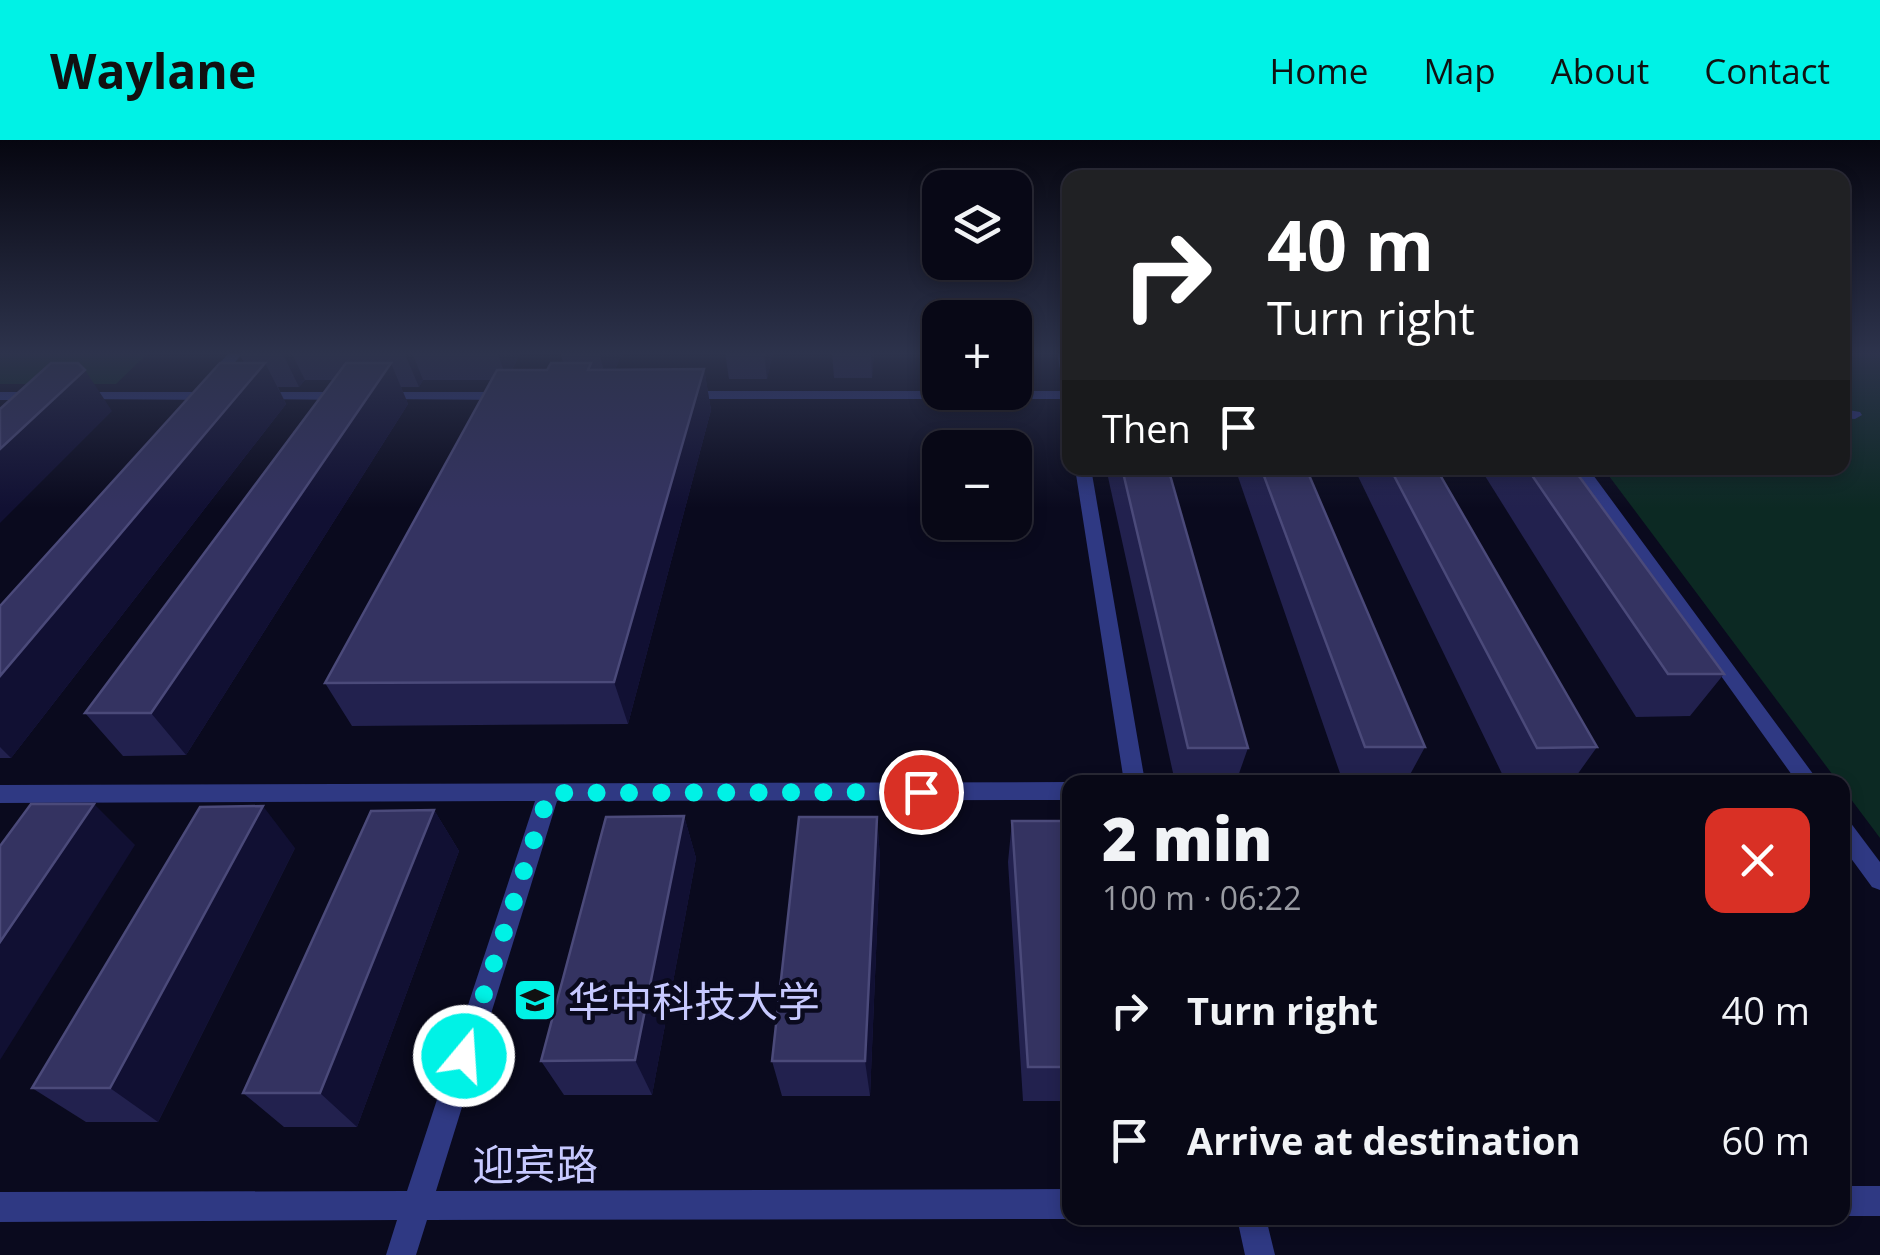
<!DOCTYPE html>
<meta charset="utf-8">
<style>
:root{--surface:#080816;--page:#11111f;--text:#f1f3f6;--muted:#989aa1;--line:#292935;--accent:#00f2e6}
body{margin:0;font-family:"Open Sans","Noto Sans SC",sans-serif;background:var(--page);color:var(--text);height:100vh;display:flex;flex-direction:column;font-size:38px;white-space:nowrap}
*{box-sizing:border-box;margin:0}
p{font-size:32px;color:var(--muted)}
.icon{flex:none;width:55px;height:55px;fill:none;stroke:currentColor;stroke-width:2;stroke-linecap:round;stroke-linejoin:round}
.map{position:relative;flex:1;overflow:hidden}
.sheet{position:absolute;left:1062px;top:635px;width:788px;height:450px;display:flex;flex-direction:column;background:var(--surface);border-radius:20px;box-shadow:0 5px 15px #0003,0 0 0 2px var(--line)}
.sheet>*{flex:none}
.banner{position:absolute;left:1062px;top:30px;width:788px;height:305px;border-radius:20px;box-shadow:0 5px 15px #0003,0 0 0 2px var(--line);background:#202124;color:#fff;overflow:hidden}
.fabs{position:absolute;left:922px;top:30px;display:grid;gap:20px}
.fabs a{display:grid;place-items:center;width:110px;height:110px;border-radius:20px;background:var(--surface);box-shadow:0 5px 15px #0003,0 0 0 2px var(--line);font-size:50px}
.pin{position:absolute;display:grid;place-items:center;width:85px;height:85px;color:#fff;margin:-42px;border:5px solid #fff;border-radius:50%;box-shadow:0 2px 10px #0007}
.me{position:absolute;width:110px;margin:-55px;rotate:18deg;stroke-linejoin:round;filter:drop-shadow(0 0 8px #0008)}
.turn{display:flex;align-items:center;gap:35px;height:210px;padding:0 40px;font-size:45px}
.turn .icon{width:130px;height:130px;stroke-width:2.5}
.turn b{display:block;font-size:70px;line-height:85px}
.then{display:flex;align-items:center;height:95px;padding:0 40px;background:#0003;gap:20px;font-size:38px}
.round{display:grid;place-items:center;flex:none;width:105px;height:105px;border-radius:20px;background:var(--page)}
.summary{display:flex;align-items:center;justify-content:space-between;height:170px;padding:0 40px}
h1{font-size:60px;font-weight:800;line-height:75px}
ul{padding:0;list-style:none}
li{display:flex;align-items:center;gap:30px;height:130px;padding:0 40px}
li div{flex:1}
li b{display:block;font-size:38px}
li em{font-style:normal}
header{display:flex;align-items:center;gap:60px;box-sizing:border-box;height:140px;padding:0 50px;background:var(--accent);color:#111}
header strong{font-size:48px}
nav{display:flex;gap:55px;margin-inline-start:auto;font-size:35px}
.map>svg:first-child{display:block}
.green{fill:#0c2923}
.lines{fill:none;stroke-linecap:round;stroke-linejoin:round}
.street{fill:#2f3983;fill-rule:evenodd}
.wall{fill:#22214e}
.shaded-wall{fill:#111033}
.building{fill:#343361;stroke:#4b4a7a;stroke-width:2.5}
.route{stroke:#00f2e6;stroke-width:18;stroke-dasharray:0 32.4}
.labels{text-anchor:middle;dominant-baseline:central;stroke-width:9;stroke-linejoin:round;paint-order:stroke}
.near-poi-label{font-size:42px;fill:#c7c9ff;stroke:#0a0a1e;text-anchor:start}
.near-street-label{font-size:42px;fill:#c7c9ff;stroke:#0a0a1e}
</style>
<header>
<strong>Waylane</strong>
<nav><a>Home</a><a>Map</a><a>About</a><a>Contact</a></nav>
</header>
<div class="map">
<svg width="1880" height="1115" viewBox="0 0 1880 1115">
<rect width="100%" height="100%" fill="#0a0a1e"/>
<path class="green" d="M 0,212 L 149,212 L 116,244 L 0,244 Z
M 1843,212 L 1880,212 L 1880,698 L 1603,328 L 1842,328 Z"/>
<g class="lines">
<path class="street" d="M 230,212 L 244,212 L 215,245 L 205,245 L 205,239 Z
M 1057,212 L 1070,212 L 1070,259 L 682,259 L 675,255 L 682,251 L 1064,251 Z
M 0,252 L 38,252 L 45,256 L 38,260 L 0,260 Z
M 77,252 L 218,252 L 225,256 L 218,260 L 72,259 L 70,256 Z
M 257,252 L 348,252 L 355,256 L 348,260 L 252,259 L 252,253 Z
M 382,252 L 508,252 L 515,256 L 508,260 L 377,259 L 375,256 Z
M 1842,269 L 1860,272 L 1862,275 L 1855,279 L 1842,278 Z
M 1075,328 L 1091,328 L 1145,642 L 1124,642 Z
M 1572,328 L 1588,328 L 1819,642 L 1797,642 Z
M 1070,642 L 1070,660 L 557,661 L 436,1051 L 1070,1049 L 1070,1078 L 1073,1078 L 1070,1079 L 427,1080 L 416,1115 L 386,1115 L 397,1080 L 0,1082 L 0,1052 L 407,1051 L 535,661 L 0,663 L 0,645 Z
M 1842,679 L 1850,682 L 1880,722 L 1880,750 L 1872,747 L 1842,706 Z
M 1842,1046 L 1880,1046 L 1880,1076 L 1842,1076 Z
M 1237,1078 L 1266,1078 L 1275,1115 L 1245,1115 Z"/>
</g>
<path class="wall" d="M 238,212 L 521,212 L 512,230 L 547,230 L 563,223 L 560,212 L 622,212 L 615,230 L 704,229 L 711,270 L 628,584 L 352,586 L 325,543 L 492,240 L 423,240 L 419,247 L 401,247 L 408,264 L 186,615 L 123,616 L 85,573 L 333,240 L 305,240 L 299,247 L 278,247 L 286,264 L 11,618 L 0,618 L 0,466 L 244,223 Z
M 725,212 L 773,212 L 767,239 L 729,239 Z
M 832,212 L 874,212 L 872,238 L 834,238 Z
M 938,212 L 940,212 L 940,238 L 939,238 Z
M 1106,328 L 1168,328 L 1248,608 L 1236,642 L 1175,642 Z
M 1235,328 L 1306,328 L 1425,607 L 1406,642 L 1343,642 Z
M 1354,328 L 1436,328 L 1597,607 L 1572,642 L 1506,642 Z
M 1480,328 L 1573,328 L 1724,534 L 1690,576 L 1636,577 Z
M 434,670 L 459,711 L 357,987 L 284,987 L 243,953 Z
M 684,676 L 696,718 L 652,955 L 564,955 L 541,921 Z
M 877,677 L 880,718 L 870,956 L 782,956 L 772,921 Z
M 1012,681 L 1070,681 L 1070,961 L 1023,961 L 1008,722 Z
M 295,708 L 158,982 L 86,982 L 32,948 Z"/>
<path class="shaded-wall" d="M 282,212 L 291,212 L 305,240 L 299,247 Z
M 404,212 L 412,212 L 423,240 L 419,247 Z
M 497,212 L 521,212 L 507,239 Z
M 599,212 L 622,212 L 608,247 Z
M 764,212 L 773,212 L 767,239 Z
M 871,212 L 874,212 L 872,238 Z
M 265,223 L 286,264 L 11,618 L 0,607 L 0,536 Z
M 391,223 L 408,264 L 186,615 L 151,573 Z
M 704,229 L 711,270 L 628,584 L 614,542 Z
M 85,230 L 112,271 L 0,383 L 0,309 Z
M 94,664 L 135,705 L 0,920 L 0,802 Z
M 263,666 L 295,708 L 158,982 L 110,948 Z
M 434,670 L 459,711 L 357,987 L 320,953 Z
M 684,676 L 696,718 L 652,955 L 635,920 Z
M 877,677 L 880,718 L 870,956 L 865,921 Z"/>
<path class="building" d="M 51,223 L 78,223 L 85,230 L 0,309 L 0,269 Z
M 220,223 L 265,223 L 0,536 L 0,466 Z
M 346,223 L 391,223 L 151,573 L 85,573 Z
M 551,223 L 591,223 L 588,230 L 704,229 L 614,542 L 325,543 L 497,230 L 547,230 Z
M 1122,328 L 1168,328 L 1248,608 L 1188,608 Z
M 1261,328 L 1306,328 L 1425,607 L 1365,607 Z
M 1390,328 L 1436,328 L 1597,607 L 1537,608 Z
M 1527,328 L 1573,328 L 1724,534 L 1668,534 Z
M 31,664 L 94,664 L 0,802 L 0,706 Z
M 263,666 L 110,948 L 32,948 L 200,667 Z
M 434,670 L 320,953 L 243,953 L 371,671 Z
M 684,676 L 635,920 L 541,921 L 606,677 Z
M 799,677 L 877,677 L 865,921 L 772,921 Z
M 1012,681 L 1070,681 L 1070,927 L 1028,927 Z"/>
<linearGradient id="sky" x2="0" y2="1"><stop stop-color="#060610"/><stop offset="0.58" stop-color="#2d334c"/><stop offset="1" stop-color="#2d334c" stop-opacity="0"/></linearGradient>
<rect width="1880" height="368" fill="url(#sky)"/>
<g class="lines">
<path class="route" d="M 464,916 L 549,653 L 921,652"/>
</g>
<defs>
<g id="university-square" transform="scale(2.25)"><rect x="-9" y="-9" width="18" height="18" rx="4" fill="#00f2e6" stroke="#0a0a1e"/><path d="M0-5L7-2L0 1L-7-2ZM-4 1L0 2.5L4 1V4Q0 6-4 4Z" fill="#111"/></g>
</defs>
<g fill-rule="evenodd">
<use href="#university-square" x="535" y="860"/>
</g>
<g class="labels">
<g class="near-poi-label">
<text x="568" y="860">华中科技大学</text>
</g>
<g class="near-street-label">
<text x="535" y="1023">迎宾路</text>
</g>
</g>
</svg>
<div class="fabs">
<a><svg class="icon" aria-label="layers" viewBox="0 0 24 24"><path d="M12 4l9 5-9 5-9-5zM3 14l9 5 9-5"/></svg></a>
<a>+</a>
<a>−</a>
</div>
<div class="pin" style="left:921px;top:652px;background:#d93025"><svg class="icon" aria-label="arrive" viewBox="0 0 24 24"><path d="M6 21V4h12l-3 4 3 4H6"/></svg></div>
<svg class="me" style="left:464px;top:916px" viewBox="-20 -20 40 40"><circle r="17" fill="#00f2e6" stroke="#fff" stroke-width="3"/><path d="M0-11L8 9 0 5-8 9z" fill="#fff"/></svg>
<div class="banner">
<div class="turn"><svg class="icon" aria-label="right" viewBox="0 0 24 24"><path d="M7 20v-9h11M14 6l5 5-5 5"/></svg><div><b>40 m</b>Turn right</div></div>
<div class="then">Then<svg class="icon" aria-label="arrive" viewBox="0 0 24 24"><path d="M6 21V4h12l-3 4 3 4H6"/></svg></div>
</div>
<section class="sheet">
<div class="summary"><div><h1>2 min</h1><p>100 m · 06:22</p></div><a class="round" style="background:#d93025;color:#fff"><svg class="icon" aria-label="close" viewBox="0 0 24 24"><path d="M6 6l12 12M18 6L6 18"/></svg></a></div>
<ul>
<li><svg class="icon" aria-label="right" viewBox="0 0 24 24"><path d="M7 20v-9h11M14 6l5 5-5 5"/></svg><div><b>Turn right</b></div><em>40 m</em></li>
<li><svg class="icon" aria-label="arrive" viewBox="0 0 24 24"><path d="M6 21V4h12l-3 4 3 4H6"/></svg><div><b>Arrive at destination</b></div><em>60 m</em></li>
</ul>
</section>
</div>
